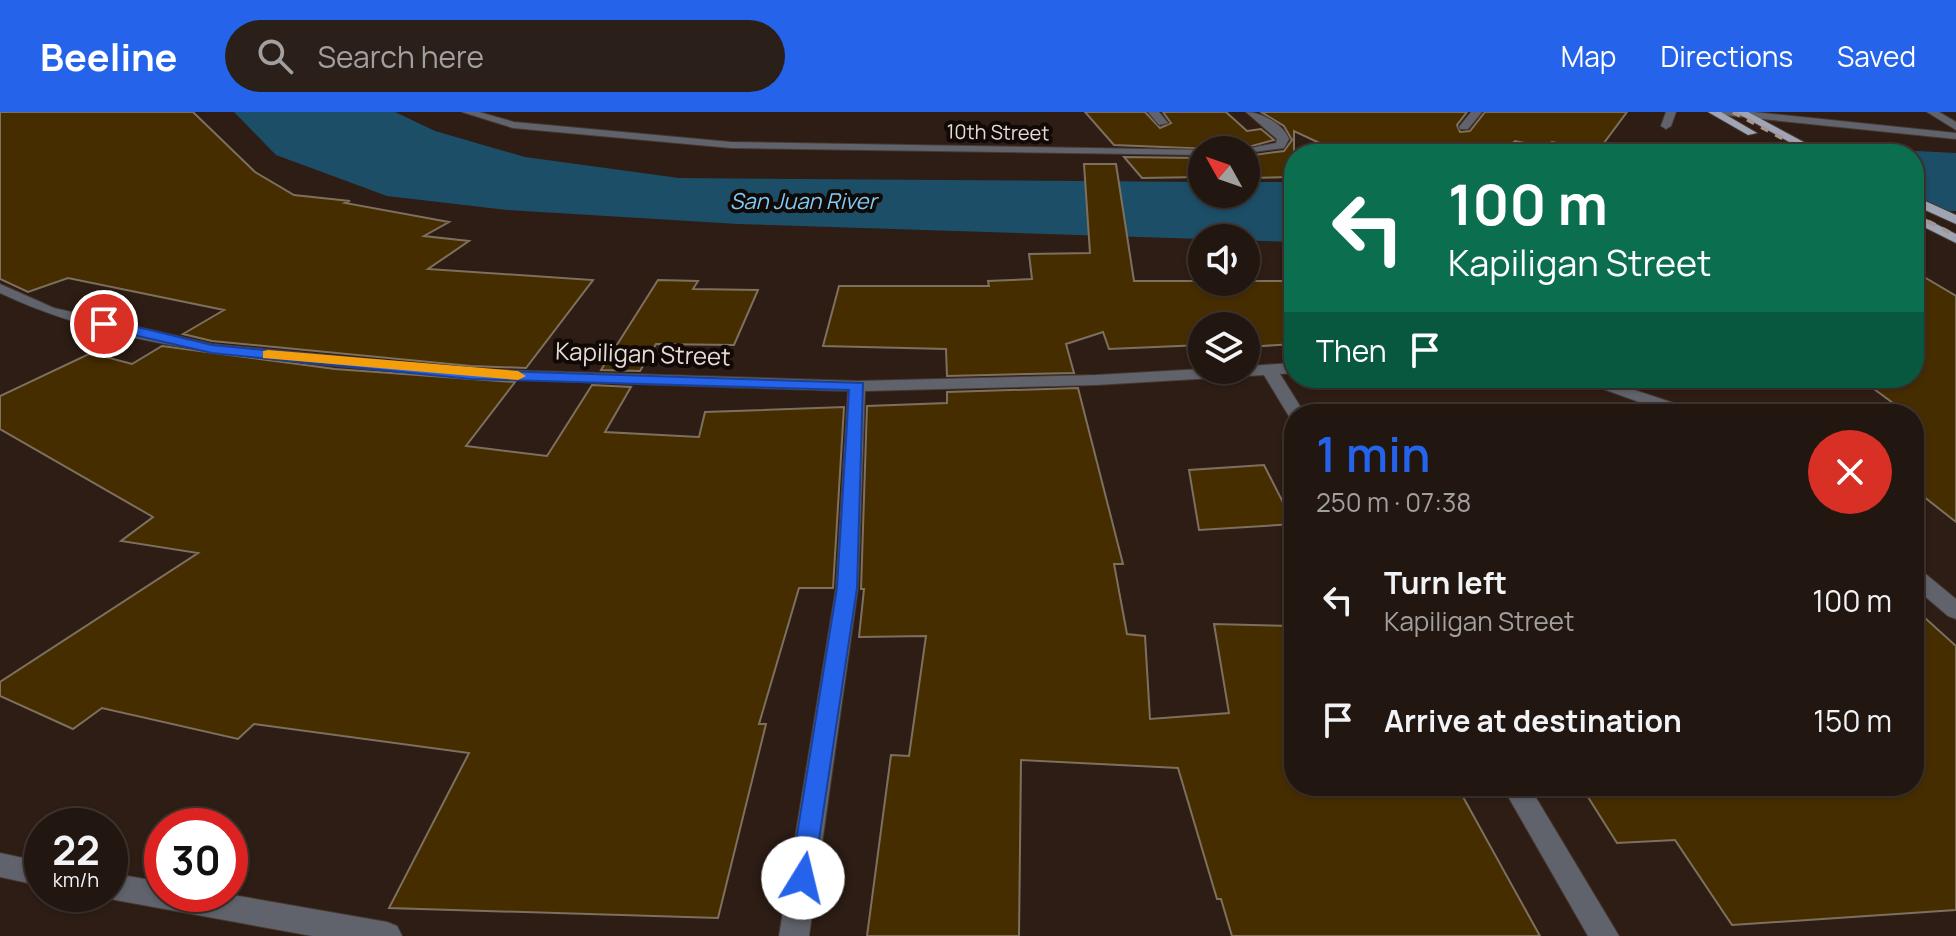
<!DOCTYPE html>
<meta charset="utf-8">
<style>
:root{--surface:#221610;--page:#2a1f19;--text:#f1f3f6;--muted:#a29f9f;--line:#3f3530;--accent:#2563eb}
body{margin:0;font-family:Manrope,sans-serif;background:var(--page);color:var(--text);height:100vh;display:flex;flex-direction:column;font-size:30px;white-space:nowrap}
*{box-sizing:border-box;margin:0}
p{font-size:26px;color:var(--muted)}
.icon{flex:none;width:44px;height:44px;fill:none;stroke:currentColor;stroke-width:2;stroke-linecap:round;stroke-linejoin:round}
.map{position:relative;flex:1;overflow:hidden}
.side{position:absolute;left:1284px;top:292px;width:640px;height:392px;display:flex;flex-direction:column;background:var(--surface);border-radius:32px;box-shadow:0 2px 6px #0004,0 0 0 2px var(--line)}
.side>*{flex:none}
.hud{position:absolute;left:1284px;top:32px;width:640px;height:244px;border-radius:32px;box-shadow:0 2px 6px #0004,0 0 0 2px var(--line);background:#0b6e4f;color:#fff;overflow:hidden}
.needle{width:52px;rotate:310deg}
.tools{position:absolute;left:1188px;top:24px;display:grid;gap:16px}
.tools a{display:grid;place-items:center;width:72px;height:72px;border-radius:50%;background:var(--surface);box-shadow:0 2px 6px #0004,0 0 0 2px var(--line);font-size:40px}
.speed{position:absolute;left:24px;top:696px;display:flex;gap:16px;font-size:40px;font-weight:700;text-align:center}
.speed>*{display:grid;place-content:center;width:104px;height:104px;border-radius:50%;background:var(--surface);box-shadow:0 2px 6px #0004,0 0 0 2px var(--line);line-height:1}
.speed small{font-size:20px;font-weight:400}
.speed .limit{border:12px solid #d22;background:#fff;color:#111}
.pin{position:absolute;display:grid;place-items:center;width:68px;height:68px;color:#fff;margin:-34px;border:4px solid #fff;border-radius:50%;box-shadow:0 2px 8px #0007}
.me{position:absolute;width:88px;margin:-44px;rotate:9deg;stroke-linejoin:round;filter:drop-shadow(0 0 6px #0008)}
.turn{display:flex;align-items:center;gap:28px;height:168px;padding:0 32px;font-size:36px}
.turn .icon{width:104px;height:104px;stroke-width:2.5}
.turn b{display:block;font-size:56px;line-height:68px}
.then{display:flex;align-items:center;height:76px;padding:0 32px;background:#0003;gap:16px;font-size:30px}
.round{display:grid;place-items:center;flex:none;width:84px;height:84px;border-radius:42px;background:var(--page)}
.head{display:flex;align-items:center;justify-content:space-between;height:136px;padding:0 32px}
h1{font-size:48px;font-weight:600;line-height:60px;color:var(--accent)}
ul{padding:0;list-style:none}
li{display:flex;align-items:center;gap:24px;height:120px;padding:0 32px}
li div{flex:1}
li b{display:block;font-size:30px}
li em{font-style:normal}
header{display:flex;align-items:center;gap:48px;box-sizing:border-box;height:112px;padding:0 40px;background:var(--accent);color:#fff}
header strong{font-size:38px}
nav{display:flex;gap:44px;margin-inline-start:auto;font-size:28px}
.search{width:560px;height:72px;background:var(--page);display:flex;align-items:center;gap:20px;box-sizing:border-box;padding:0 28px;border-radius:44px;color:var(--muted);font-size:30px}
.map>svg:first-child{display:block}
.water{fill:#1d4e68}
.building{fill:#462d00;stroke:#7d705f;stroke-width:2}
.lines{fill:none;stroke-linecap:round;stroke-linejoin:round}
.minor-casing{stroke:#473830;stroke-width:2}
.major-casing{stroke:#473830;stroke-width:2}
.minor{fill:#60636b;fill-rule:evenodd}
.major{fill:#a0a5b6;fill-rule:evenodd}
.rail{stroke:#a49791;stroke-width:4;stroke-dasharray:8 8;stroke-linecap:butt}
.route{fill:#2563eb;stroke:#184099;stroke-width:2}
.slow{fill:#f59e0b}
.labels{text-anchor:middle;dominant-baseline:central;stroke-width:8;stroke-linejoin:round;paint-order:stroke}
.far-street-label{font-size:20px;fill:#e7dbd6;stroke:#100906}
.far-water-label{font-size:22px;font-style:italic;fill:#80ccf8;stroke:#100906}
.street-label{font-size:24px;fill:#e7dbd6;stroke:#100906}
</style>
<header>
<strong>Beeline</strong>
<div class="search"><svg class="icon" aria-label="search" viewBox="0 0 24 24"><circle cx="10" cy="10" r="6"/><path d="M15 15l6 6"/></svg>Search here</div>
<nav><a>Map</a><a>Directions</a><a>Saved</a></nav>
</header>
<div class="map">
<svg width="1956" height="824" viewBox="0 0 1956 824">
<rect width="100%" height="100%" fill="#2d1d15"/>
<path class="water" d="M 234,0 L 395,0 L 435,19 L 525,45 L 679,66 L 1202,70 L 1202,82 L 1246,82 L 1246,70 L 1294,70 L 1294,130 L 738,112 L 507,98 L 387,84 L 276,43 Z
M 1917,39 L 1956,41 L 1956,99 L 1914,100 L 1914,42 L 1861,42 Z"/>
<path class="building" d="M 0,0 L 193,0 L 255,60 L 294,83 L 350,89 L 345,91 L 449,110 L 424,124 L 469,129 L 428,157 L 593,168 L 526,256 L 471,254 L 212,229 L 183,222 L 224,198 L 68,166 L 28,180 L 0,167 Z
M 1085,0 L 1145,0 L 1160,16 L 1171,11 L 1163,0 L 1226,0 L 1247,19 L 1261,17 L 1274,28 L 1237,38 L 1114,33 Z
M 1261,0 L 1467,0 L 1457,13 L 1460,20 L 1470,19 L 1485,0 L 1627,0 L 1598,39 L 1552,30 L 1545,35 L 1515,29 L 1499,42 L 1343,42 L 1294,19 L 1294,65 L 1247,66 L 1246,44 L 1284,39 L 1292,28 L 1284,14 Z
M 1124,45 L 1202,46 L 1202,65 L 1142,66 Z
M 1084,52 L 1116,52 L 1134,169 L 1294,169 L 1294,232 L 1246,235 L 1246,214 L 1202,214 L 1202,233 L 1109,237 L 1103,220 L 1066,232 L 1074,261 L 947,264 L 946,237 L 823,234 L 839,174 L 989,174 L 988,169 L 1032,167 L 1029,142 L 1090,141 Z
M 1914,159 L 1956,184 L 1956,410 L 1914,377 L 1914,302 L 1908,302 L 1859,266 L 1914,266 Z
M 658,168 L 698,169 L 693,177 L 758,178 L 734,233 L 656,232 L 640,259 L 601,258 Z
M 162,234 L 335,257 L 515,270 L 466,334 L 547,344 L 592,273 L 631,275 L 605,320 L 699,325 L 705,300 L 844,295 L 833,476 L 799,476 L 759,612 L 766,612 L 718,806 L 389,796 L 469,641 L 254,612 L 238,627 L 102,596 L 73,617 L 0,584 L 0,570 L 198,441 L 121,429 L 153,405 L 0,317 L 0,284 L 91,241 L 132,252 Z
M 1078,276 L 1123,452 L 1114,452 L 1127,522 L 1145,524 L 1150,607 L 1229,601 L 1214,512 L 1294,514 L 1294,674 L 1457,674 L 1540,824 L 1232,824 L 1221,787 L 1217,787 L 1178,656 L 1021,648 L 1019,824 L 867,824 L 891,643 L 909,644 L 926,524 L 859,525 L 864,477 L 861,477 L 867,294 L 947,291 L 947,280 Z
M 1264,353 L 1294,412 L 1199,418 L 1189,358 Z
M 1914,496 L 1956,534 L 1956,798 L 1732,813 L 1675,728 L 1617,731 L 1581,674 L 1914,674 Z"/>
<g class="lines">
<g class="minor-casing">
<path id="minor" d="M 462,0 L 479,0 L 514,10 L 731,30 L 1206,38 L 1202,38 L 1202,43 L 731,36 L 513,16 Z
M 1148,0 L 1159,0 L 1168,11 L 1159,13 Z
M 1246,0 C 1261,0 1283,12 1289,27 L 1284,36 L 1246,41 L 1246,38 L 1240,38 L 1276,31 L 1277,27 Z
M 1471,0 L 1482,0 L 1468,17 L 1460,17 L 1459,15 Z
M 1666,0 L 1676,0 L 1671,14 L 1666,17 L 1661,14 Z
M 1718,0 L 1753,0 L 1956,21 L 1956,27 L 1723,3 Z
M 1927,0 L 1939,0 L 1956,10 L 1956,18 Z
M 0,172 L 54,196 L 212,232 L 471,257 L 857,269 L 1096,263 L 1202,257 L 1246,258 L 1246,254 L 1294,251 L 1294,261 L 1280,262 L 1305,302 L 1294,302 L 1294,307 L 1290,306 L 1264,263 L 1096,273 L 865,279 L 858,476 L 809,824 L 779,824 L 836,476 L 848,279 C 677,273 506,270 335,254 C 222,243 103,230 0,181 Z
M 1573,266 L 1598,266 L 1695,298 L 1698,302 L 1672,302 Z
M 1914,457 L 1922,459 L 1956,487 L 1956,507 L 1948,504 L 1914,475 Z
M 1502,674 L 1529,674 L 1619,824 L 1588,824 Z
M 0,741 L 42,750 L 42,774 L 0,765 Z
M 110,761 L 162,770 L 162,782 L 227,782 L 387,810 L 397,814 L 402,824 L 312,824 L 110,787 L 99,782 L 110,782 Z"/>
</g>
<g class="major-casing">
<path id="major" d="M 1708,0 L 1721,0 L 1757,21 L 1748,23 Z
M 1735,0 L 1748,0 L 1826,42 L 1811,42 Z
M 1914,84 L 1956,103 L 1956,112 L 1914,93 Z
M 1914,101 L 1956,122 L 1956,131 L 1914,110 Z"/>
</g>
<use href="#minor" class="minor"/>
<use href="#major" class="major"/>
<path class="rail" d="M 1733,0 L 1812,42
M 1914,102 L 1956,124"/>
</g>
<path class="route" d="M 104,207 L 212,233 L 471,258 L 863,271 L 857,476 L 812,774 L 803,777 L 794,774 L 790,766 L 837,476 L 849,278 L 471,267 L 212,241 L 99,215 L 97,212 Z"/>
<path class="slow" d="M 268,238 L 518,259 L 526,264 L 518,268 L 263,246 L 263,239 Z"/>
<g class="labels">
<g class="far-street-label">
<text transform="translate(998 20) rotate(1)">10th Street</text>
</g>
<g class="far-water-label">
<text x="803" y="89">San Juan River</text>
</g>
<g class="street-label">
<text transform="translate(643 241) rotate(2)">Kapiligan Street</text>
</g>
</g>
</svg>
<div class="tools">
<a><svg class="needle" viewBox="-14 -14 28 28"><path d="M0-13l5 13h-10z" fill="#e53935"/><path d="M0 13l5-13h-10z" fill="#a29f9f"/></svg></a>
<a><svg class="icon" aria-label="sound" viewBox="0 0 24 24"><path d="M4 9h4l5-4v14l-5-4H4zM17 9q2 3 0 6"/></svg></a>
<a><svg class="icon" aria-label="layers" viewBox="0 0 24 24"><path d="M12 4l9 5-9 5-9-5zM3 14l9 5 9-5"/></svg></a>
</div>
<div class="speed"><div>22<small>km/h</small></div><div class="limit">30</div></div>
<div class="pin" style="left:104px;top:212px;background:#d93025"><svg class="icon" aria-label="arrive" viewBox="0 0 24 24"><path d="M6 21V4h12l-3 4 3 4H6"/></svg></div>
<svg class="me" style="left:803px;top:766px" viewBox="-20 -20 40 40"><circle r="19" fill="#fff"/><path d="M0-13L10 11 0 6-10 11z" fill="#2563eb"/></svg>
<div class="hud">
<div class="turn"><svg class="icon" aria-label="left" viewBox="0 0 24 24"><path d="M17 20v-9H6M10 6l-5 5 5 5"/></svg><div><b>100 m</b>Kapiligan Street</div></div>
<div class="then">Then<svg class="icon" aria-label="arrive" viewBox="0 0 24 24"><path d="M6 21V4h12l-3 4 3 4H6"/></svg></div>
</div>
<section class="side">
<div class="head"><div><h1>1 min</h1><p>250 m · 07:38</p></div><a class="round" style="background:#d93025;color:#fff"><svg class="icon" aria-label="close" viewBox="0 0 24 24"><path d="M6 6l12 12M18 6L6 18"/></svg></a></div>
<ul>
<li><svg class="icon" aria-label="left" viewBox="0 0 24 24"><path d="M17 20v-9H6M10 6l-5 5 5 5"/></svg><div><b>Turn left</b><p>Kapiligan Street</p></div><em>100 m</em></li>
<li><svg class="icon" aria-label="arrive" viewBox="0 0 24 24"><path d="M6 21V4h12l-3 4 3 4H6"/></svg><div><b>Arrive at destination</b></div><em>150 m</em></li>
</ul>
</section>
</div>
